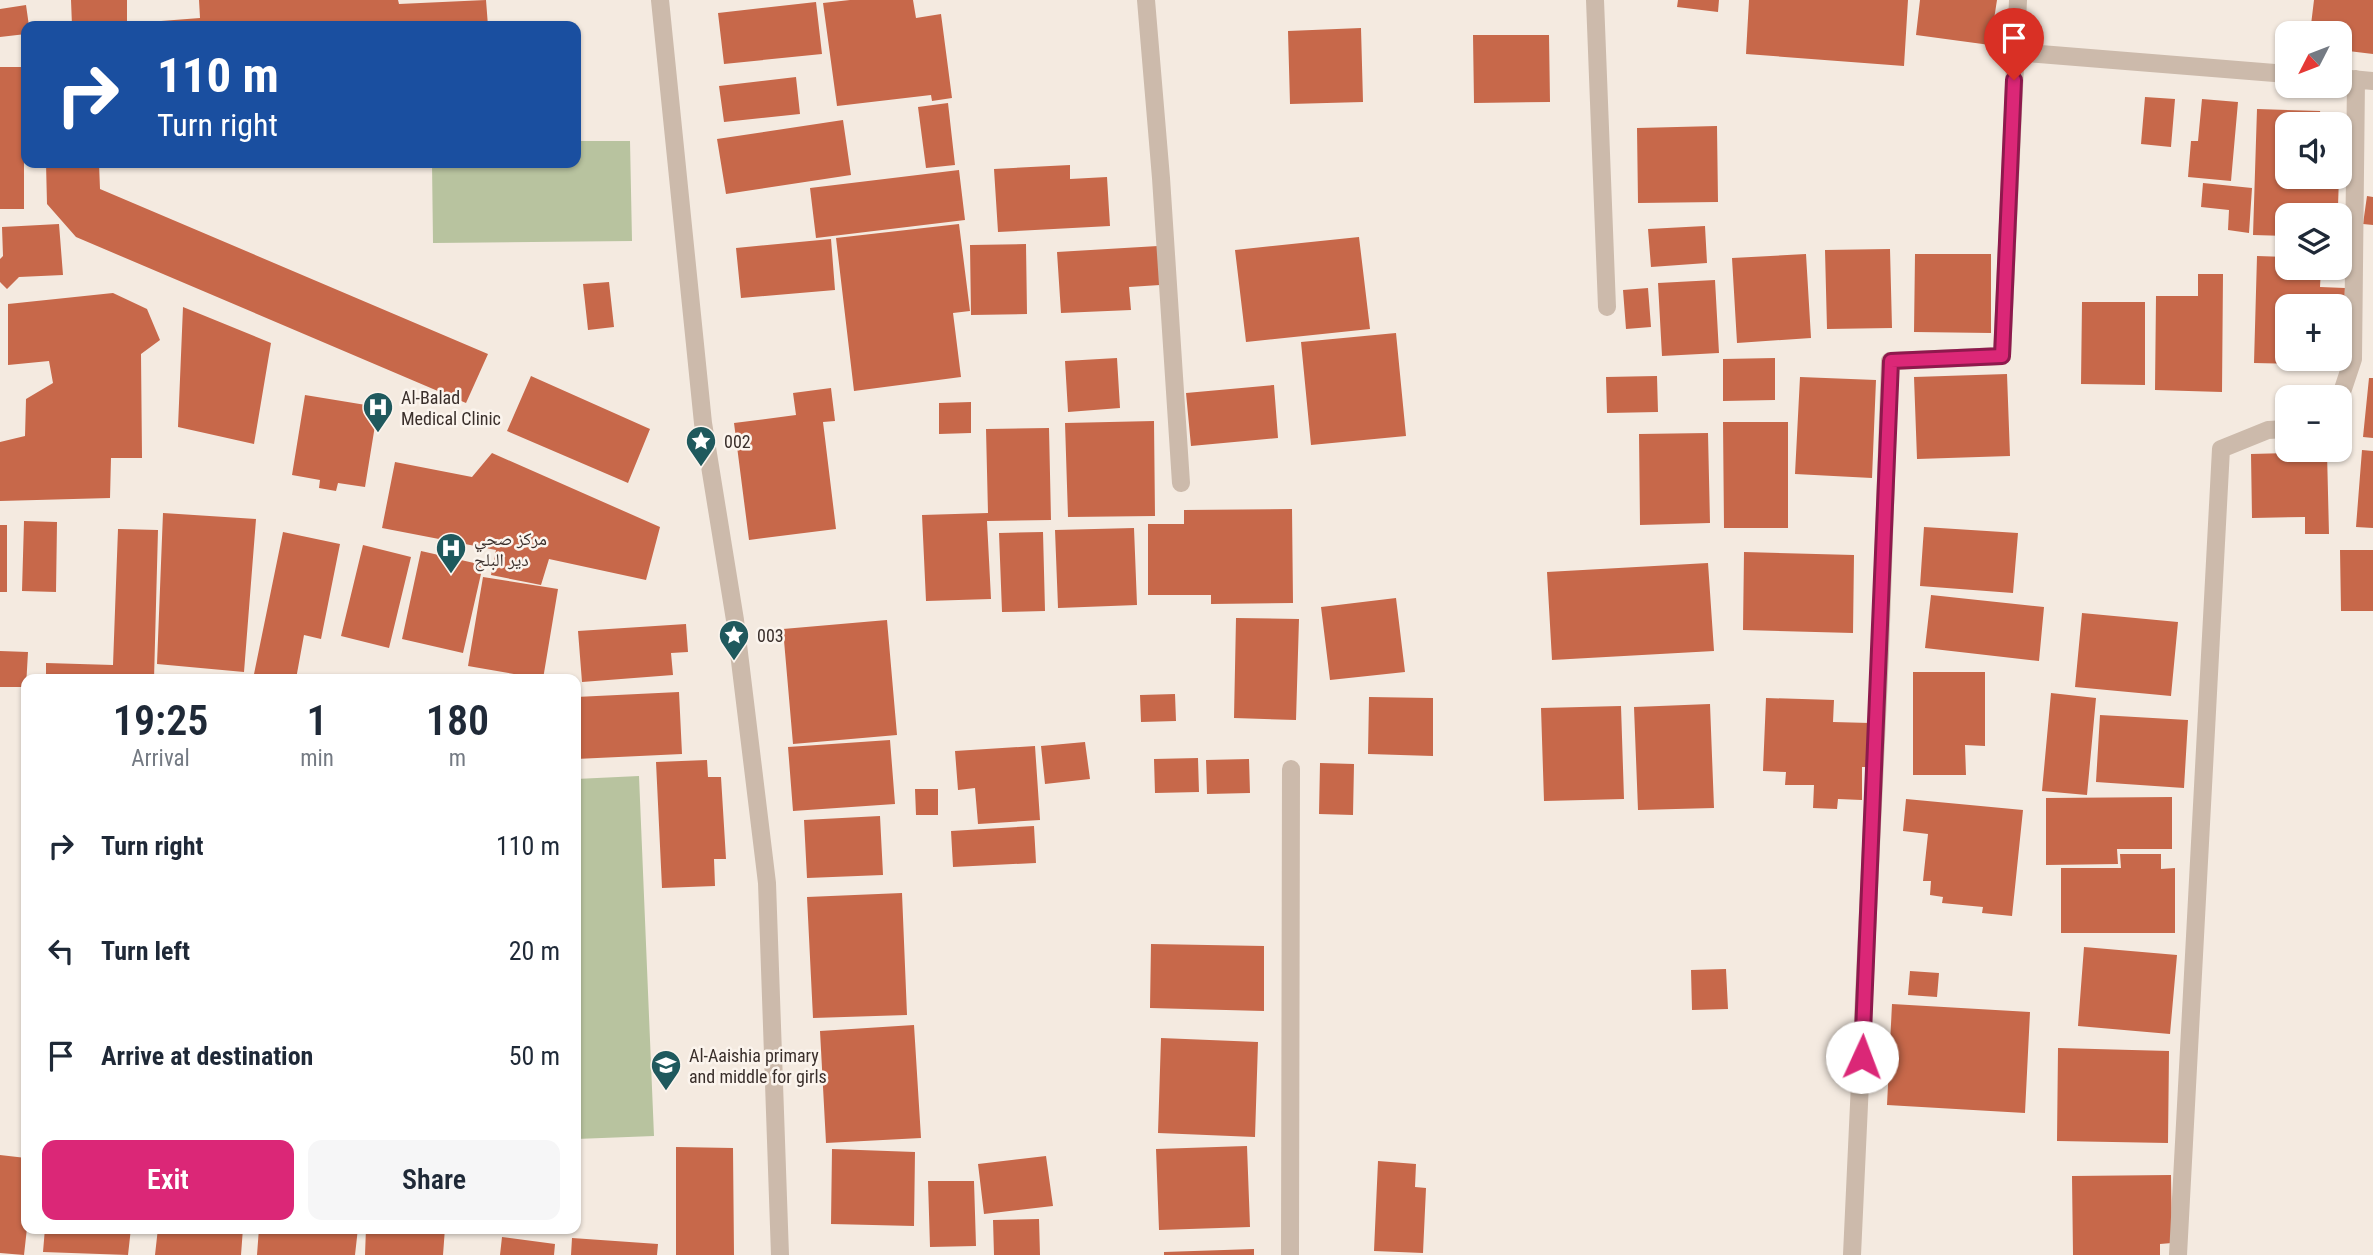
<!DOCTYPE html>
<meta charset="utf-8">
<style>
:root{--surface:#fff;--page:#f6f6f7;--text:#1f2937;--muted:#747a83;--accent:#db2777}
body{margin:0;font-family:"Roboto Condensed","Noto Naskh Arabic",sans-serif;background:var(--page);color:var(--text);height:100vh;display:flex;flex-direction:column;font-size:26px;white-space:nowrap}
*{box-sizing:border-box;margin:0}
p{font-size:23px;color:var(--muted)}
.icon{flex:none;width:38px;height:38px;fill:none;stroke:currentColor;stroke-width:2;stroke-linecap:round;stroke-linejoin:round}
.map{position:relative;flex:1;overflow:hidden}
.drawer{position:absolute;left:21px;top:674px;width:560px;height:560px;display:flex;flex-direction:column;background:var(--surface);border-radius:14px;box-shadow:0 2px 5px #0004}
.drawer>*{flex:none}
.banner{position:absolute;left:21px;top:21px;width:560px;height:147px;border-radius:14px;box-shadow:0 2px 5px #0004;background:#1a4fa0;color:#fff;overflow:hidden}
.needle{width:46px;rotate:228deg}
.tools{position:absolute;left:2275px;top:21px;display:grid;gap:14px}
.tools a{display:grid;place-items:center;width:77px;height:77px;border-radius:14px;background:var(--surface);box-shadow:0 2px 5px #0004;font-size:35px}
.pin{position:absolute;display:grid;place-items:center;width:60px;height:60px;color:#fff;margin:-72px -30px;border-radius:50% 50% 50% 0;rotate:-45deg;box-shadow:0 0 7px #0007}
.pin .icon{rotate:45deg}
.me{position:absolute;width:77px;margin:-38px;rotate:2deg;stroke-linejoin:round;filter:drop-shadow(0 0 5px #0008)}
.turn{display:flex;align-items:center;gap:24px;height:147px;padding:0 21px;font-size:32px}
.turn .icon{width:91px;height:91px;stroke-width:2.5}
.turn b{display:block;font-size:49px;line-height:60px}
.eta{display:flex;justify-content:space-evenly;align-items:center;height:119px;text-align:center}
.eta b{font-size:42px;font-weight:600;line-height:49px}
.cta{display:flex;gap:14px;margin-top:auto;padding:14px 21px}
.cta a{flex:1;height:80px;border-radius:14px;background:var(--accent);color:#fff;font-size:28px;font-weight:600;line-height:80px;text-align:center}
.cta a+a{background:var(--page);color:var(--text)}
ul{padding:0;list-style:none}
li{display:flex;align-items:center;gap:21px;height:105px;padding:0 21px}
li div{flex:1}
li b{display:block;font-size:26px}
li em{font-style:normal}
.map>svg:first-child{display:block}
.green{fill:#b8c39f}
.building{fill:#c7684a}
.lines{fill:none;stroke-linecap:round;stroke-linejoin:round}
.street{stroke:#ccbaab;stroke-width:18}
.route-casing{stroke:#8e194d;stroke-width:18}
.route{stroke:#db2777;stroke-width:12}
.labels{text-anchor:middle;dominant-baseline:central;stroke-width:5;stroke-linejoin:round;paint-order:stroke}
.poi-label{font-size:18px;fill:#3a2f2b;stroke:#fbf4ed;text-anchor:start}
</style>
<div class="map">
<svg width="2373" height="1255" viewBox="0 0 2373 1255">
<rect width="100%" height="100%" fill="#f4eae0"/>
<path class="green" d="M 576,141 L 630,141 L 632,241 L 433,243 L 432,163 L 576,163 Z
M 639,776 L 654,1136 L 576,1139 L 576,779 Z"/>
<path class="building" d="M 71,0 L 127,0 L 127,26 L 72,26 Z
M 199,0 L 398,0 L 399,4 L 486,0 L 488,26 L 162,26 L 161,21 L 200,18 Z
M 850,0 L 913,0 L 916,18 L 941,14 L 952,98 L 932,101 L 931,95 L 837,106 L 823,3 Z
M 1678,0 L 1719,0 L 1718,12 L 1677,7 Z
M 1749,0 L 1908,0 L 1904,66 L 1746,54 Z
M 1920,0 L 1997,0 L 1990,45 L 1916,35 Z
M 2314,0 L 2373,0 L 2373,54 L 2340,50 L 2340,33 L 2310,33 Z
M 816,2 L 822,54 L 724,64 L 718,13 Z
M 26,5 L 29,26 L 26,26 L 26,34 L 0,37 L 0,9 Z
M 1361,28 L 1363,102 L 1290,104 L 1288,31 Z
M 1473,35 L 1549,35 L 1550,102 L 1474,103 Z
M 0,67 L 24,67 L 24,209 L 0,209 Z
M 796,77 L 800,114 L 724,122 L 719,86 Z
M 2145,97 L 2175,99 L 2171,147 L 2141,144 Z
M 2202,99 L 2238,102 L 2231,181 L 2188,177 L 2191,141 L 2198,141 Z
M 948,103 L 955,165 L 926,168 L 918,107 Z
M 2257,109 L 2320,111 L 2323,124 L 2287,124 L 2287,177 L 2339,177 L 2338,206 L 2349,211 L 2348,239 L 2340,238 L 2340,215 L 2287,215 L 2287,236 L 2253,235 Z
M 843,120 L 851,175 L 726,194 L 717,139 Z
M 1717,126 L 1718,202 L 1638,203 L 1637,128 Z
M 46,163 L 99,163 L 100,189 L 488,354 L 466,403 L 76,237 L 47,204 Z
M 1070,165 L 1070,179 L 1107,177 L 1110,226 L 998,232 L 994,169 Z
M 959,170 L 965,220 L 816,238 L 810,188 Z
M 2203,183 L 2252,188 L 2249,233 L 2228,230 L 2229,210 L 2201,207 Z
M 2367,196 L 2373,197 L 2373,225 L 2363,224 Z
M 59,224 L 63,275 L 19,277 L 7,289 L 0,282 L 0,259 L 3,256 L 2,227 Z
M 959,224 L 970,311 L 953,313 L 961,377 L 854,391 L 836,238 Z
M 1705,226 L 1707,263 L 1651,267 L 1648,229 Z
M 1359,237 L 1370,329 L 1246,342 L 1235,250 Z
M 831,239 L 835,290 L 741,298 L 736,248 Z
M 1026,244 L 1027,314 L 971,315 L 970,245 Z
M 1158,246 L 1160,285 L 1129,287 L 1131,310 L 1061,313 L 1057,252 Z
M 1890,249 L 1892,328 L 1827,329 L 1825,250 Z
M 1806,254 L 1811,338 L 1737,343 L 1732,258 Z
M 1915,254 L 1991,254 L 1991,333 L 1914,332 Z
M 2257,256 L 2287,257 L 2287,268 L 2321,268 L 2320,287 L 2345,288 L 2343,334 L 2340,334 L 2340,306 L 2287,306 L 2287,359 L 2335,359 L 2334,365 L 2254,363 Z
M 2198,274 L 2223,274 L 2222,392 L 2155,390 L 2156,296 L 2198,296 Z
M 1715,280 L 1719,353 L 1662,356 L 1658,283 Z
M 609,282 L 614,327 L 588,330 L 583,284 Z
M 1648,288 L 1651,327 L 1626,329 L 1623,290 Z
M 113,293 L 147,309 L 160,340 L 141,354 L 142,458 L 111,458 L 110,498 L 0,501 L 0,442 L 25,436 L 26,399 L 53,383 L 49,361 L 8,365 L 8,304 Z
M 2082,302 L 2145,302 L 2145,385 L 2081,384 Z
M 183,307 L 271,343 L 254,444 L 178,427 Z
M 1396,333 L 1406,436 L 1311,445 L 1301,342 Z
M 1117,358 L 1120,408 L 1068,412 L 1065,361 Z
M 1775,358 L 1775,400 L 1723,401 L 1723,359 Z
M 2007,374 L 2010,456 L 1917,459 L 1914,377 Z
M 531,376 L 650,429 L 628,483 L 507,431 Z
M 1657,376 L 1658,412 L 1607,413 L 1606,377 Z
M 1800,377 L 1876,380 L 1872,478 L 1795,474 Z
M 2369,378 L 2373,378 L 2373,438 L 2363,437 Z
M 1274,385 L 1278,438 L 1191,446 L 1186,393 Z
M 831,388 L 835,421 L 823,422 L 836,529 L 749,540 L 734,423 L 796,415 L 793,393 Z
M 305,395 L 378,407 L 365,487 L 338,483 L 336,491 L 319,488 L 320,480 L 292,475 Z
M 971,402 L 971,433 L 939,434 L 939,403 Z
M 1154,421 L 1155,516 L 1068,517 L 1065,423 Z
M 1723,422 L 1788,422 L 1788,528 L 1724,528 Z
M 1049,428 L 1051,520 L 987,521 L 991,599 L 926,601 L 922,515 L 988,513 L 986,429 Z
M 1708,433 L 1710,523 L 1640,525 L 1639,434 Z
M 2362,450 L 2373,451 L 2373,528 L 2356,527 Z
M 2327,452 L 2329,534 L 2305,534 L 2305,517 L 2252,518 L 2251,454 Z
M 492,453 L 660,527 L 646,580 L 549,559 L 541,585 L 491,575 L 496,550 L 382,528 L 395,462 L 472,477 Z
M 1292,509 L 1293,603 L 1211,604 L 1211,595 L 1148,595 L 1148,524 L 1184,524 L 1184,510 Z
M 163,513 L 256,519 L 244,672 L 157,664 Z
M 24,521 L 57,522 L 56,592 L 22,591 Z
M 0,525 L 7,525 L 7,592 L 0,592 Z
M 1924,527 L 2018,533 L 2013,593 L 1920,586 Z
M 1134,528 L 1137,605 L 1058,608 L 1055,530 Z
M 118,529 L 158,530 L 154,679 L 46,679 L 46,663 L 113,665 Z
M 283,532 L 340,544 L 321,639 L 304,635 L 296,679 L 253,679 Z
M 1043,532 L 1045,611 L 1002,612 L 999,533 Z
M 363,545 L 411,557 L 389,648 L 341,636 Z
M 2340,550 L 2373,550 L 2373,611 L 2341,611 Z
M 421,551 L 483,565 L 463,653 L 402,639 Z
M 1744,552 L 1854,555 L 1853,633 L 1743,630 Z
M 1708,563 L 1714,651 L 1552,660 L 1547,572 Z
M 483,577 L 558,589 L 543,679 L 468,666 Z
M 1931,595 L 2044,607 L 2039,661 L 1925,648 Z
M 1396,598 L 1405,672 L 1330,680 L 1321,607 Z
M 2082,613 L 2178,622 L 2171,696 L 2075,687 Z
M 1236,618 L 1299,619 L 1296,720 L 1234,718 Z
M 887,620 L 897,735 L 793,744 L 783,629 Z
M 686,624 L 688,652 L 671,653 L 673,675 L 582,682 L 578,631 Z
M 0,651 L 28,652 L 26,687 L 0,687 Z
M 1913,672 L 1985,672 L 1985,746 L 1965,745 L 1966,775 L 1913,775 Z
M 679,692 L 682,754 L 576,759 L 576,697 Z
M 2051,693 L 2096,698 L 2087,795 L 2042,791 Z
M 1175,694 L 1176,721 L 1141,722 L 1140,695 Z
M 1369,697 L 1433,698 L 1433,756 L 1368,754 Z
M 1766,698 L 1834,700 L 1833,722 L 1870,723 L 1869,767 L 1862,767 L 1862,800 L 1838,799 L 1837,809 L 1813,808 L 1814,785 L 1785,785 L 1786,772 L 1763,771 Z
M 1710,704 L 1714,808 L 1638,810 L 1634,707 Z
M 1621,706 L 1624,799 L 1544,801 L 1541,708 Z
M 2100,715 L 2188,720 L 2184,788 L 2096,782 Z
M 890,740 L 895,804 L 793,811 L 788,747 Z
M 1085,742 L 1090,779 L 1045,784 L 1041,746 Z
M 1035,746 L 1040,820 L 978,824 L 975,788 L 958,790 L 955,751 Z
M 1198,758 L 1199,792 L 1155,793 L 1154,759 Z
M 1249,759 L 1250,793 L 1207,794 L 1206,760 Z
M 707,760 L 708,777 L 721,777 L 726,859 L 714,859 L 715,886 L 662,888 L 656,762 Z
M 1320,763 L 1354,764 L 1353,815 L 1319,814 Z
M 915,789 L 938,789 L 938,815 L 916,815 Z
M 2172,797 L 2172,849 L 2117,849 L 2118,864 L 2046,865 L 2046,798 Z
M 1906,799 L 2023,810 L 2012,916 L 1982,913 L 1983,907 L 1942,903 L 1943,897 L 1930,895 L 1931,881 L 1923,881 L 1928,834 L 1903,831 Z
M 880,816 L 883,875 L 807,878 L 804,820 Z
M 1034,826 L 1036,863 L 953,867 L 951,831 Z
M 2120,854 L 2161,854 L 2161,869 L 2175,868 L 2175,933 L 2061,933 L 2061,868 L 2121,868 Z
M 902,893 L 907,1015 L 813,1018 L 807,897 Z
M 1151,944 L 1264,946 L 1264,1011 L 1150,1008 Z
M 2084,947 L 2177,955 L 2170,1034 L 2078,1026 Z
M 1726,969 L 1728,1009 L 1692,1010 L 1691,970 Z
M 1910,971 L 1939,973 L 1937,997 L 1908,995 Z
M 1892,1004 L 2030,1012 L 2025,1113 L 1887,1105 Z
M 914,1025 L 921,1138 L 826,1143 L 820,1031 Z
M 1161,1038 L 1258,1042 L 1255,1137 L 1158,1133 Z
M 2058,1048 L 2169,1051 L 2168,1143 L 2057,1141 Z
M 1247,1146 L 1250,1227 L 1159,1230 L 1156,1149 Z
M 676,1147 L 733,1148 L 734,1255 L 676,1255 Z
M 832,1149 L 915,1152 L 914,1226 L 831,1224 Z
M 0,1155 L 26,1158 L 27,1228 L 24,1255 L 0,1253 Z
M 1046,1156 L 1053,1206 L 984,1214 L 978,1164 Z
M 1378,1161 L 1416,1164 L 1415,1187 L 1426,1188 L 1423,1253 L 1374,1251 Z
M 2171,1175 L 2172,1243 L 2160,1244 L 2160,1255 L 2073,1255 L 2072,1176 Z
M 928,1181 L 974,1181 L 976,1246 L 930,1247 Z
M 1039,1219 L 1040,1255 L 994,1255 L 993,1220 Z
M 45,1228 L 131,1228 L 128,1255 L 43,1252 Z
M 158,1228 L 243,1228 L 241,1255 L 155,1255 Z
M 259,1228 L 358,1228 L 355,1255 L 257,1255 Z
M 366,1228 L 445,1228 L 443,1255 L 365,1255 Z
M 502,1237 L 555,1244 L 554,1255 L 500,1255 Z
M 572,1238 L 658,1244 L 657,1255 L 571,1255 Z
M 1254,1249 L 1254,1255 L 1164,1255 L 1164,1252 Z"/>
<g class="lines">
<path class="street" d="M 660,0 L 703,423 L 735,620 L 767,883 L 780,1255
M 1146,0 L 1161,178 L 1181,483
M 1595,0 L 1607,307
M 2015,52 L 2287,74
M 2340,78 L 2373,81
M 2340,398 L 2353,359 L 2356,79
M 1290,1255 L 1291,769
M 1852,1255 L 1880,653 L 1890,361 L 2002,356 L 2018,0
M 2178,1255 L 2221,449 L 2268,430 L 2287,429"/>
</g>
<g class="lines">
<g class="route-casing">
<path id="route" d="M 1862,1057 L 1891,361 L 2002,356 L 2014,80"/>
</g>
<use href="#route" class="route"/>
</g>
<defs>
<g id="hospital-pin" transform="scale(1.575)"><path d="M0 17L-7.5 6A9.5 9.5 0 1 1 7.5 6Z" fill="#1f595d" stroke="#fbf4ed"/><path d="M-5-5h3v3.5h4V-5h3V5h-3V1.5h-4V5h-3Z" fill="#fff"/></g>
<g id="sight-pin" transform="scale(1.575)"><path d="M0 17L-7.5 6A9.5 9.5 0 1 1 7.5 6Z" fill="#1f595d" stroke="#fbf4ed"/><path d="M0-6L1.8-2.2L6-1.7L2.9 1.2L3.7 5.4L0 3.3L-3.7 5.4L-2.9 1.2L-6-1.7L-1.8-2.2Z" fill="#fff"/></g>
<g id="school-pin" transform="scale(1.575)"><path d="M0 17L-7.5 6A9.5 9.5 0 1 1 7.5 6Z" fill="#1f595d" stroke="#fbf4ed"/><path d="M0-5L7-2L0 1L-7-2ZM-4 1L0 2.5L4 1V4Q0 6-4 4Z" fill="#fff"/></g>
</defs>
<g fill-rule="evenodd">
<use href="#hospital-pin" x="378" y="407"/>
<use href="#sight-pin" x="701" y="441"/>
<use href="#hospital-pin" x="451" y="548"/>
<use href="#sight-pin" x="734" y="635"/>
<use href="#school-pin" x="666" y="1065"/>
</g>
<g class="labels">
<g class="poi-label">
<text x="401" y="397">Al-Balad<tspan x="401" dy="21">Medical Clinic</tspan></text>
<text x="724" y="441">002</text>
<text x="474" y="538">مركز صحي<tspan x="474" dy="21">دير البلح</tspan></text>
<text x="757" y="635">003</text>
<text x="689" y="1055">Al-Aaishia primary<tspan x="689" dy="21">and middle for girls</tspan></text>
</g>
</g>
</svg>
<div class="tools">
<a><svg class="needle" viewBox="-14 -14 28 28"><path d="M0-13l5 13h-10z" fill="#e53935"/><path d="M0 13l5-13h-10z" fill="#747a83"/></svg></a>
<a><svg class="icon" aria-label="sound" viewBox="0 0 24 24"><path d="M4 9h4l5-4v14l-5-4H4zM17 9q2 3 0 6"/></svg></a>
<a><svg class="icon" aria-label="layers" viewBox="0 0 24 24"><path d="M12 4l9 5-9 5-9-5zM3 14l9 5 9-5"/></svg></a>
<a>+</a>
<a>−</a>
</div>
<div class="pin" style="left:2014px;top:80px;background:#d93025"><svg class="icon" aria-label="arrive" viewBox="0 0 24 24"><path d="M6 21V4h12l-3 4 3 4H6"/></svg></div>
<svg class="me" style="left:1862px;top:1057px" viewBox="-20 -20 40 40"><circle r="19" fill="#fff"/><path d="M0-13L10 11 0 6-10 11z" fill="#db2777"/></svg>
<div class="banner">
<div class="turn"><svg class="icon" aria-label="right" viewBox="0 0 24 24"><path d="M7 20v-9h11M14 6l5 5-5 5"/></svg><div><b>110 m</b>Turn right</div></div>
</div>
<section class="drawer">
<div class="eta">
<div><b>19:25</b><p>Arrival</p></div>
<div><b>1</b><p>min</p></div>
<div><b>180</b><p>m</p></div>
</div>
<ul>
<li><svg class="icon" aria-label="right" viewBox="0 0 24 24"><path d="M7 20v-9h11M14 6l5 5-5 5"/></svg><div><b>Turn right</b></div><em>110 m</em></li>
<li><svg class="icon" aria-label="left" viewBox="0 0 24 24"><path d="M17 20v-9H6M10 6l-5 5 5 5"/></svg><div><b>Turn left</b></div><em>20 m</em></li>
<li><svg class="icon" aria-label="arrive" viewBox="0 0 24 24"><path d="M6 21V4h12l-3 4 3 4H6"/></svg><div><b>Arrive at destination</b></div><em>50 m</em></li>
</ul>
<div class="cta"><a>Exit</a><a>Share</a></div>
</section>
</div>
